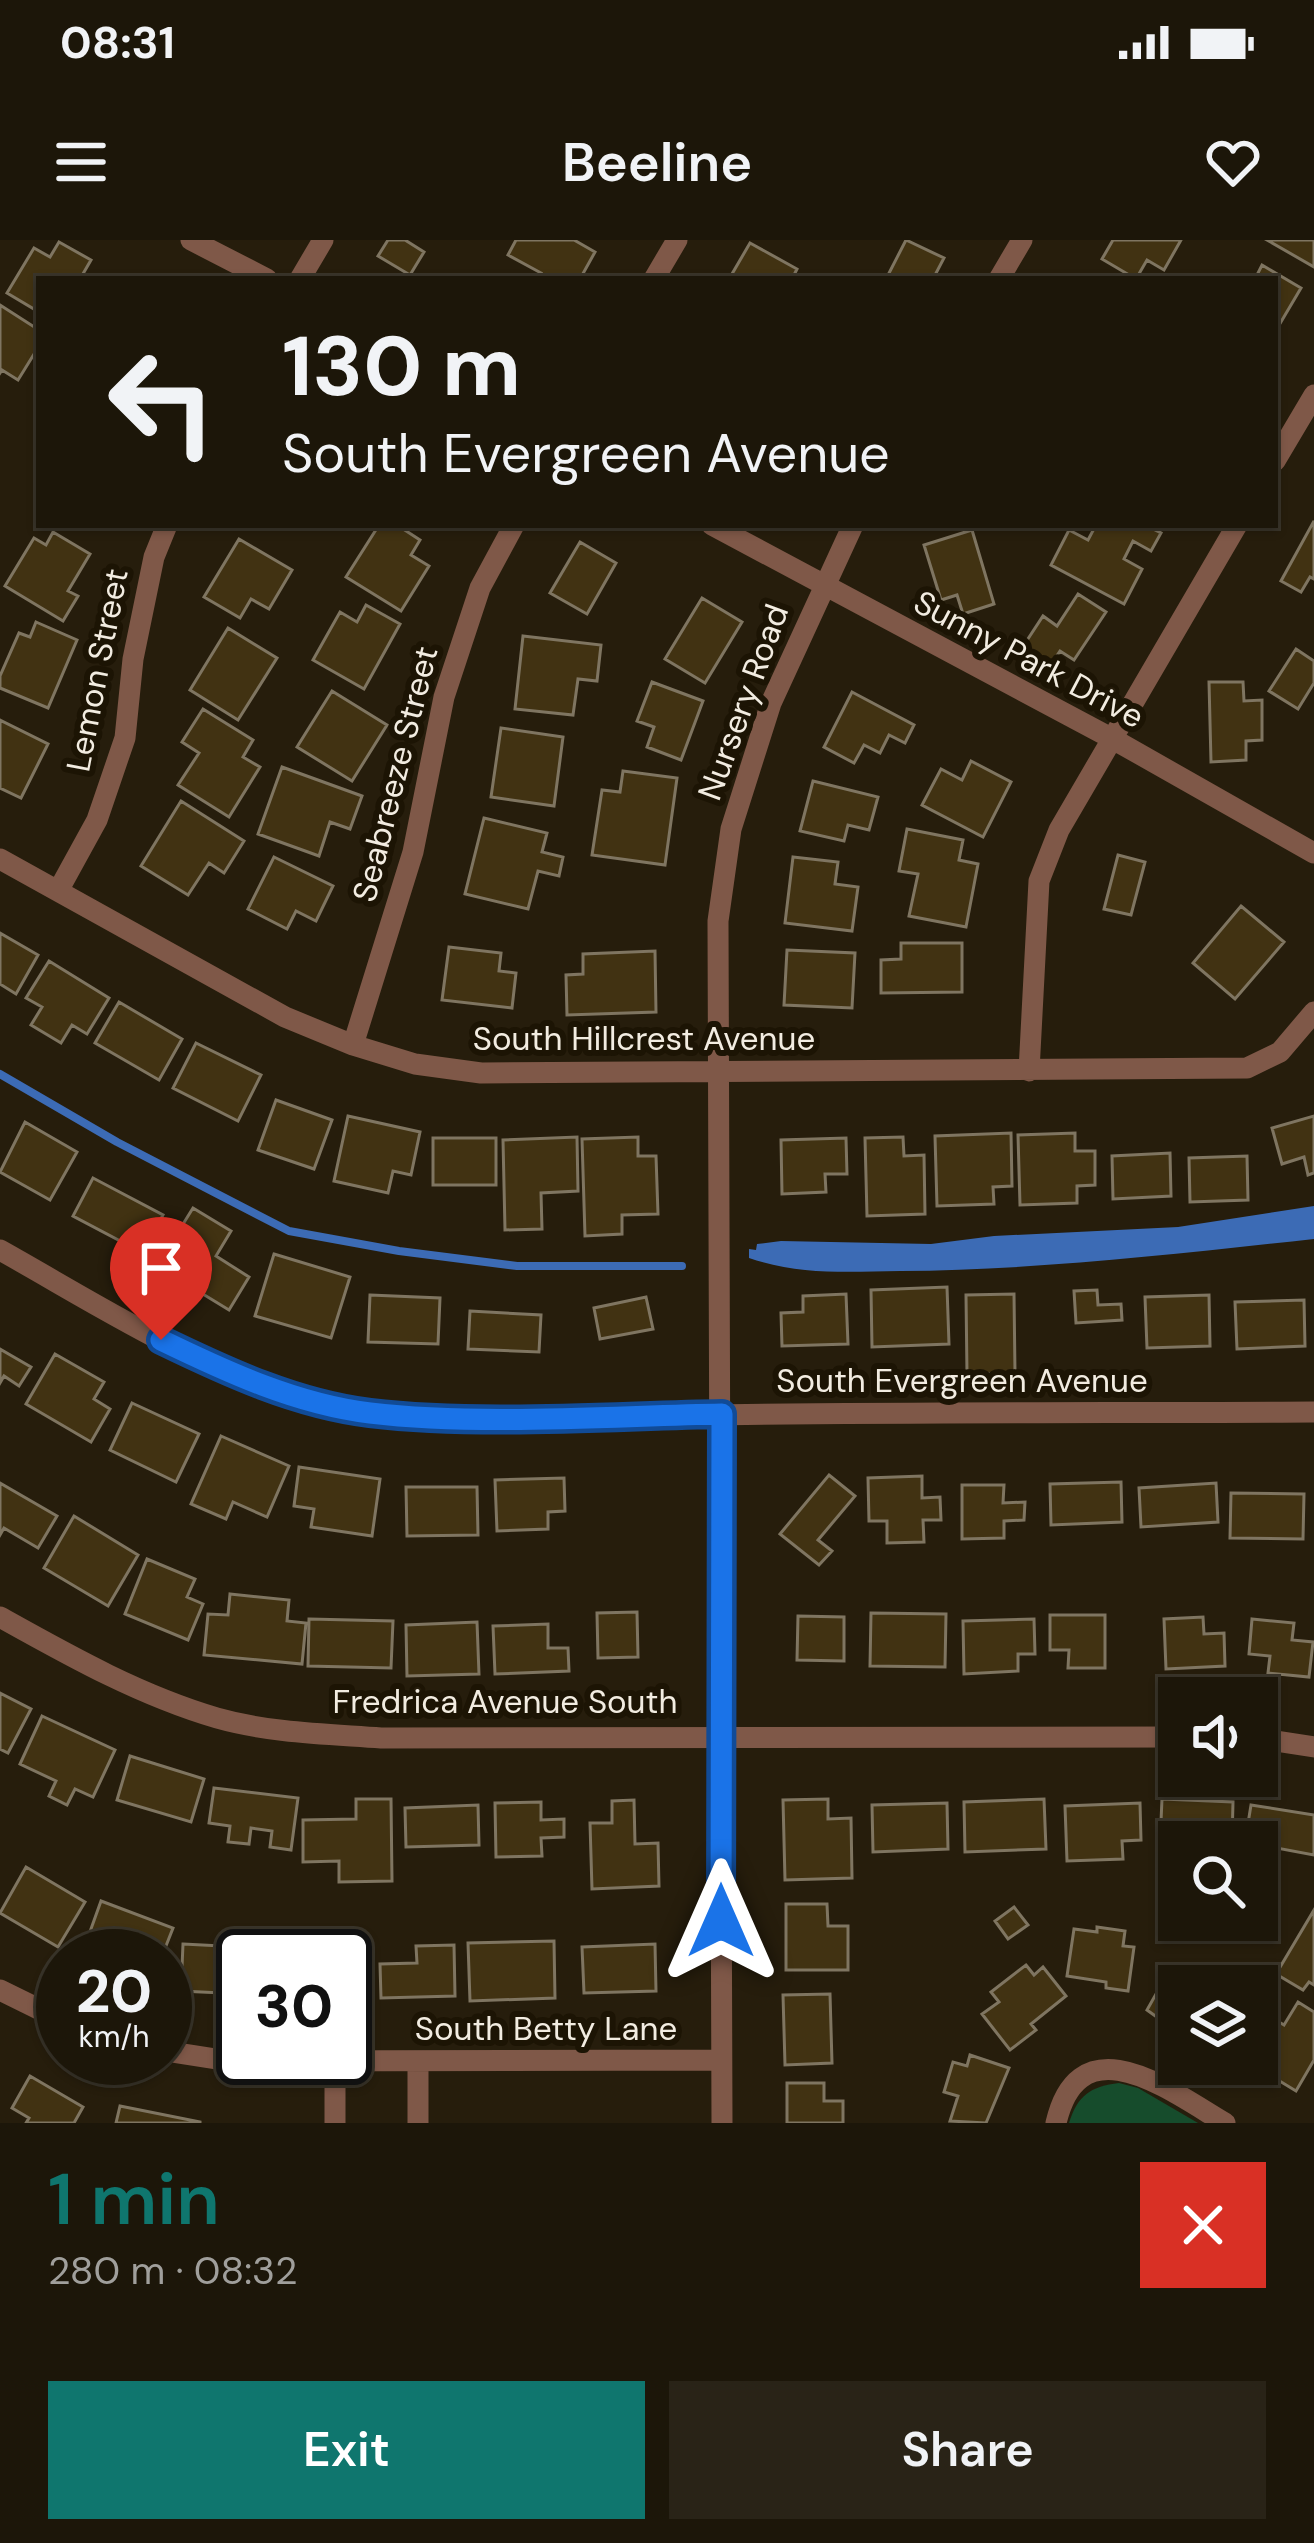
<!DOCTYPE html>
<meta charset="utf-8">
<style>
:root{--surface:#1c1609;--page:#292317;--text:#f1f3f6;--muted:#a09f9c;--line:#3a352a;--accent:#0f766e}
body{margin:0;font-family:"DM Sans",sans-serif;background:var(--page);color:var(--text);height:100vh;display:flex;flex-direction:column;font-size:45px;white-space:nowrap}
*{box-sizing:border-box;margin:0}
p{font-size:39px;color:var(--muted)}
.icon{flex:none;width:66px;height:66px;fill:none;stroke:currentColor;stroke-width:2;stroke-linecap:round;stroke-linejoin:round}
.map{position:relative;height:1883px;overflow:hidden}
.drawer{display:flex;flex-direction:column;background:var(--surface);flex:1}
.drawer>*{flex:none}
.banner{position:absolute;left:36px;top:36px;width:1242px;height:252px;border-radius:0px;box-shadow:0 3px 9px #0004,0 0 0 3px var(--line);background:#1c1609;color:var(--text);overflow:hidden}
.buttons{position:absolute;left:1158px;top:1437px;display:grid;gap:24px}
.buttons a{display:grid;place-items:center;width:120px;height:120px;border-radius:0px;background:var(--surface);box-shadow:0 3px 9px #0004,0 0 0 3px var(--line);font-size:60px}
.speed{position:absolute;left:36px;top:1689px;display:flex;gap:24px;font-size:60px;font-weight:700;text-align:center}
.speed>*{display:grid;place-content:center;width:156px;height:156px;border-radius:50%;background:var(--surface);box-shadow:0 3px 9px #0004,0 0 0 3px var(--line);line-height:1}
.speed small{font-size:30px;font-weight:400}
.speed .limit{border:6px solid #111;border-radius:18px;background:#fff;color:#111}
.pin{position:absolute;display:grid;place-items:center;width:102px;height:102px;color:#fff;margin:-123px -51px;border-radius:50% 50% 50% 0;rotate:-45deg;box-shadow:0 0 12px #0007}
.pin .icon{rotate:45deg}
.me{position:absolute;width:132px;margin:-66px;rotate:0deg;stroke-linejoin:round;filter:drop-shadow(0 0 9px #0008)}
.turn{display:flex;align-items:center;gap:42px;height:252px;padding:0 48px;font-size:54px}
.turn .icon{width:156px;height:156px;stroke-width:2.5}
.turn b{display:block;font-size:84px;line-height:102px}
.round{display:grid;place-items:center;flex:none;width:126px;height:126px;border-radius:0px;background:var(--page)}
.headline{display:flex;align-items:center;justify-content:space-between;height:204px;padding:0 48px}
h1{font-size:72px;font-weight:600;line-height:90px;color:var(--accent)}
.primary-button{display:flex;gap:24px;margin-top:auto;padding:24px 48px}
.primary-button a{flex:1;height:138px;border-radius:0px;background:var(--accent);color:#fff;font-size:48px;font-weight:600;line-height:138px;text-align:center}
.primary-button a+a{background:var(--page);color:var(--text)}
.status{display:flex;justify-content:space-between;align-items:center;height:84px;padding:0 60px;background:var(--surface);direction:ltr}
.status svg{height:33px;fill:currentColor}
header{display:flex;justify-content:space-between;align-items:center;height:156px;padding:0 48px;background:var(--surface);font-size:54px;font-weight:600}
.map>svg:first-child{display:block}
.green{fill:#164c2c}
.water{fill:#3c6bb5}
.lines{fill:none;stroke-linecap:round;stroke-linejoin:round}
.stream{stroke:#3c6bb5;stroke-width:8}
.building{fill:#413212;stroke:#7f7561;stroke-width:3}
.minor{stroke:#7f5848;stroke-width:21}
.route-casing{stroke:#114b97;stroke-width:30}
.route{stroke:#1a73e8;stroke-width:21}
.labels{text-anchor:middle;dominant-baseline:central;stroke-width:12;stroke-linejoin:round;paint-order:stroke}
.street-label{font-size:33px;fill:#f2ece1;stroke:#1c1404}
</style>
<div class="status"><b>08:31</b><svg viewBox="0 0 49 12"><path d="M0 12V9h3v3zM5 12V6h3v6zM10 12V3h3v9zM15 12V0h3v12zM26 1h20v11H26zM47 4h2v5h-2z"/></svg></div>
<header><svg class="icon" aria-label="menu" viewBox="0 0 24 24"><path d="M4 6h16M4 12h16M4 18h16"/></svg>Beeline<svg class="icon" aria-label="heart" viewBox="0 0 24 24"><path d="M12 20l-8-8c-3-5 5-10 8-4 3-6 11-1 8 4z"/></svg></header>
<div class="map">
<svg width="1314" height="1883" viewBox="0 0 1314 1883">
<rect width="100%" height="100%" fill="#261d0c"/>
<path class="green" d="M 1119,1843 L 1138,1848 L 1198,1883 L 1069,1883 C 1077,1856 1091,1846 1119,1843 Z"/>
<path class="water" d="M 1314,966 L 1314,999 C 1176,1014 1039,1030 900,1031 C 843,1032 800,1035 749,1018 L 749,1009 L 756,1010 L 757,1004 L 781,1001 L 931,1004 L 994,996 L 1178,987 Z"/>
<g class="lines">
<path class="stream" d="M 0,834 L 117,902 L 289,991 L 399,1011 L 517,1026 L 682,1026"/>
</g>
<path class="building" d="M 388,0 L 405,0 L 424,12 L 410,35 L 378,16 Z
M 516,0 L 574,0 L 595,12 L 580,39 L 537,39 L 541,33 L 508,15 Z
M 906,0 L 944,18 L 933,39 L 886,39 Z
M 1113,0 L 1181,0 L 1164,30 L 1147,20 L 1136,39 L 1102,19 Z
M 1267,0 L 1314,0 L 1314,27 Z
M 59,2 L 91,20 L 80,39 L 39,39 L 39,72 L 7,53 L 34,8 L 50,17 Z
M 750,3 L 797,29 L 792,39 L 741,39 L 732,34 Z
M 1262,25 L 1301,48 L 1275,92 L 1275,39 L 1255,39 Z
M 0,65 L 39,90 L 39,106 L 18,140 L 2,130 L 0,133 Z
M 1314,281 L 1314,339 L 1310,337 L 1301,352 L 1281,341 Z
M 379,285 L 397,285 L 420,300 L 411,315 L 429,326 L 401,371 L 346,337 Z
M 1096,285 L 1145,285 L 1161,293 L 1151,311 L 1133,301 L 1124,319 L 1142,329 L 1124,364 L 1051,325 L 1069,290 L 1088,300 Z
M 972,290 L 994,364 L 963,374 L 957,355 L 941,360 L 924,305 Z
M 53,292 L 90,314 L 68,351 L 78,356 L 63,381 L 5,346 L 34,298 L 46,305 Z
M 239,299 L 292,330 L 269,369 L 251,359 L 240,378 L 204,357 Z
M 580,302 L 616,323 L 587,374 L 550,353 Z
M 1078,354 L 1106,372 L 1074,420 L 1060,411 L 1050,426 L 1022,408 L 1043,376 L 1057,386 Z
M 702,358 L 742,382 L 705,443 L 665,419 Z
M 366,365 L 400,384 L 364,449 L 313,420 L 340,372 L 357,382 Z
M 36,382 L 77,400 L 48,468 L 0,448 L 0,436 L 19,393 L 30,397 Z
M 228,388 L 277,418 L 238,480 L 190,450 Z
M 523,396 L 601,405 L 597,441 L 578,439 L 573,475 L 515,469 Z
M 1296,409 L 1314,421 L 1314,443 L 1298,469 L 1269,451 Z
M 652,442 L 703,461 L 681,520 L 647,507 L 654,487 L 637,481 Z
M 1209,442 L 1243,442 L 1244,461 L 1262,460 L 1262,500 L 1246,501 L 1246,520 L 1211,522 Z
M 332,451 L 387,485 L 352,541 L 297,507 Z
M 852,452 L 914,485 L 905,503 L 889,495 L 880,513 L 864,505 L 854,523 L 824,507 Z
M 203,469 L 253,500 L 243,517 L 260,527 L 229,577 L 178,545 L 199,513 L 182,502 Z
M 0,480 L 48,504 L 21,558 L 0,548 Z
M 501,488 L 563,497 L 554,566 L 491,557 Z
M 971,521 L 1011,542 L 983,597 L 922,565 L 941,529 L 962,540 Z
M 282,527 L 362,556 L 350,589 L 330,582 L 319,616 L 258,594 Z
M 623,531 L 677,538 L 665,625 L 592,615 L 602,550 L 620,552 Z
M 813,541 L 878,557 L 869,590 L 848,585 L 844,601 L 800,591 Z
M 181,561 L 244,601 L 224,633 L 209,623 L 188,655 L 141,626 Z
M 484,578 L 547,593 L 542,612 L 563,617 L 559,636 L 538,631 L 528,669 L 465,654 Z
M 907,589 L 963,600 L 959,620 L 978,624 L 966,687 L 909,676 L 918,634 L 899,631 Z
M 1118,615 L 1145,622 L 1131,675 L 1104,669 Z
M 274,617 L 333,646 L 316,681 L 296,671 L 287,689 L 248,669 Z
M 793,617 L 838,622 L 835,644 L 858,647 L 852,691 L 785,683 Z
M 1241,666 L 1284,702 L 1235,759 L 1193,723 Z
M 0,693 L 38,715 L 16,754 L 0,744 Z
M 901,703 L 962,703 L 962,752 L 881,753 L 881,720 L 901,719 Z
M 449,707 L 501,713 L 499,731 L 516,733 L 512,768 L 442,760 Z
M 787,710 L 855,713 L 852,768 L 784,765 Z
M 655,711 L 656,772 L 567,775 L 566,735 L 583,734 L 583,714 Z
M 49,721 L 109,758 L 87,794 L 72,785 L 61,803 L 31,785 L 42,767 L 26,758 Z
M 119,762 L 182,799 L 159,840 L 95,803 Z
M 196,803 L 261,835 L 238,881 L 173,848 Z
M 276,860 L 332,880 L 314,929 L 258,910 Z
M 348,876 L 420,892 L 411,935 L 393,931 L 388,953 L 334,941 Z
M 1314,876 L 1314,933 L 1308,935 L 1304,917 L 1282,924 L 1272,888 Z
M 25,882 L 77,912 L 50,960 L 0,932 Z
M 1011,893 L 1012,946 L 993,947 L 994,964 L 937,966 L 935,896 Z
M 1075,893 L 1075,911 L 1095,911 L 1095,945 L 1077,946 L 1077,963 L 1020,965 L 1018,895 Z
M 577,897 L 578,951 L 541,953 L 542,989 L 505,990 L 503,900 Z
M 638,897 L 638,916 L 656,916 L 658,974 L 622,975 L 622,994 L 585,996 L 582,899 Z
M 903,897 L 904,916 L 924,915 L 925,974 L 867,976 L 865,898 Z
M 433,898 L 496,898 L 496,945 L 433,945 Z
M 846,898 L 847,934 L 825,934 L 826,952 L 782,954 L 781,900 Z
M 1170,913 L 1171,956 L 1113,959 L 1112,916 Z
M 1247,916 L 1248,960 L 1190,962 L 1189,918 Z
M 93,938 L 163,975 L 143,1013 L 73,976 Z
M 193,968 L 231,991 L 216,1016 L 249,1037 L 229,1070 L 157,1026 Z
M 274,1014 L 350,1037 L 331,1098 L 255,1076 Z
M 947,1047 L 949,1104 L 872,1107 L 871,1050 Z
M 1097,1050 L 1098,1065 L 1121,1064 L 1122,1080 L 1076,1083 L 1074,1051 Z
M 846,1054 L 848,1104 L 782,1106 L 781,1073 L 803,1072 L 803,1056 Z
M 1014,1054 L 1015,1133 L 967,1134 L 966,1055 Z
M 370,1055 L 440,1058 L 438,1104 L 368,1102 Z
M 1209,1055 L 1210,1106 L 1147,1108 L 1145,1057 Z
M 646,1057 L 653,1089 L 600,1099 L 594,1068 Z
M 1304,1060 L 1305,1106 L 1237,1109 L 1235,1062 Z
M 470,1071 L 541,1075 L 539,1112 L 468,1109 Z
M 0,1109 L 31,1127 L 19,1146 L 4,1136 L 0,1143 Z
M 55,1114 L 104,1142 L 94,1159 L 110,1169 L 91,1202 L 26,1164 Z
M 132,1163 L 199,1194 L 176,1242 L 110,1210 Z
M 221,1196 L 289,1226 L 267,1277 L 233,1262 L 226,1279 L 191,1264 Z
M 299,1227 L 380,1239 L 372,1296 L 311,1287 L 314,1269 L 294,1266 Z
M 829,1235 L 855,1256 L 818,1300 L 832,1311 L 819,1325 L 780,1294 Z
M 922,1236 L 922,1258 L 940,1257 L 941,1280 L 923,1280 L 924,1302 L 887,1303 L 887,1281 L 869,1281 L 868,1238 Z
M 564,1238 L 565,1271 L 548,1272 L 548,1289 L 497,1291 L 495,1240 Z
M 1121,1242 L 1122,1282 L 1051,1285 L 1050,1244 Z
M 0,1243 L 57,1276 L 38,1308 L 4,1288 L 0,1295 Z
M 1216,1243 L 1218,1282 L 1141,1287 L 1139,1248 Z
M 962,1245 L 1004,1245 L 1003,1263 L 1025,1262 L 1024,1280 L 1004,1281 L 1004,1298 L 962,1299 Z
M 406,1247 L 477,1247 L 478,1295 L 407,1296 Z
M 1231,1253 L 1304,1254 L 1303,1299 L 1230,1298 Z
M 74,1276 L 138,1315 L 108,1366 L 44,1328 Z
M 147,1319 L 195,1339 L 187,1357 L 203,1364 L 188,1400 L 125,1374 Z
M 230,1354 L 289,1360 L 287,1381 L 306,1383 L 302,1424 L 204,1415 L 208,1374 L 228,1375 Z
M 637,1372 L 638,1417 L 598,1418 L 597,1373 Z
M 871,1373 L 946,1374 L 945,1427 L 870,1426 Z
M 1050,1375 L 1105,1375 L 1105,1428 L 1068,1428 L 1069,1410 L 1050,1410 Z
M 798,1376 L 844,1377 L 844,1421 L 797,1420 Z
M 1203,1377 L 1204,1394 L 1224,1393 L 1225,1426 L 1166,1429 L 1164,1379 Z
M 309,1379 L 393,1381 L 391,1428 L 308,1426 Z
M 1034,1379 L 1035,1414 L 1018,1414 L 1018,1431 L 964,1434 L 963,1381 Z
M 1252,1379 L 1294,1383 L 1292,1400 L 1313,1402 L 1309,1437 L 1268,1433 L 1270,1416 L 1249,1414 Z
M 477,1382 L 479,1434 L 407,1436 L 406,1385 Z
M 548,1384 L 548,1408 L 568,1408 L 569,1431 L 495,1434 L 493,1386 Z
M 0,1453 L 31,1469 L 8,1513 L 0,1509 Z
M 42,1476 L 115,1510 L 93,1557 L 75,1549 L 67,1565 L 49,1556 L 56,1541 L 20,1524 Z
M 130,1516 L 204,1539 L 191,1582 L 117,1560 Z
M 214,1548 L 298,1558 L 291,1610 L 270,1607 L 272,1591 L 251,1588 L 249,1604 L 228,1602 L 230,1586 L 209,1583 Z
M 356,1559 L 391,1559 L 392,1641 L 339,1642 L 339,1621 L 303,1622 L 303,1580 L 356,1579 Z
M 828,1559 L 828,1579 L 851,1578 L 852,1638 L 785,1640 L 783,1560 Z
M 1044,1559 L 1046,1609 L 965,1612 L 964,1562 Z
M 1162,1559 L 1233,1562 L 1232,1602 L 1160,1604 Z
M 634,1560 L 635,1604 L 658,1603 L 659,1646 L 592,1649 L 590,1583 L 612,1583 L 612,1561 Z
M 541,1562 L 541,1580 L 564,1579 L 564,1597 L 541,1598 L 542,1616 L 496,1617 L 495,1563 Z
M 947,1563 L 948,1609 L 873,1612 L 872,1565 Z
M 1140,1563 L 1141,1600 L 1122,1601 L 1123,1619 L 1067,1621 L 1065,1566 Z
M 478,1565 L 479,1605 L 406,1607 L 405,1568 Z
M 1251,1565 L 1314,1575 L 1314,1615 L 1245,1602 Z
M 26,1627 L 85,1662 L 58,1707 L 0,1673 Z
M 101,1661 L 173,1688 L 162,1716 L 82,1714 Z
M 786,1664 L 827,1664 L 828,1686 L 848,1686 L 848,1730 L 786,1730 Z
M 1014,1667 L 1028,1685 L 1008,1699 L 995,1681 Z
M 1314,1670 L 1314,1745 L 1309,1742 L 1303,1750 L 1276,1734 Z
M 1097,1687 L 1125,1691 L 1123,1706 L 1134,1707 L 1128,1751 L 1106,1748 L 1106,1742 L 1067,1736 L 1074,1689 L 1097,1692 Z
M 298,1694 L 355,1696 L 358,1741 L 345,1741 L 345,1716 L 281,1716 L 281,1705 L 298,1704 Z
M 554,1701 L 555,1758 L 470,1761 L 468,1703 Z
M 183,1704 L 260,1708 L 260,1716 L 243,1716 L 243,1754 L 181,1751 Z
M 655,1704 L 656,1751 L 584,1753 L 582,1707 Z
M 454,1705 L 455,1756 L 381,1758 L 380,1724 L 417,1723 L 416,1706 Z
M 1026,1725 L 1034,1735 L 1043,1727 L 1066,1756 L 1031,1784 L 1036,1790 L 1010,1810 L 982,1774 L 999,1762 L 991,1752 Z
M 1165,1738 L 1179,1746 L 1179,1793 L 1147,1770 Z
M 830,1754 L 832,1823 L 785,1825 L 783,1755 Z
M 1298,1762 L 1314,1772 L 1314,1820 L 1296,1851 L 1278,1840 L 1275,1845 L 1242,1826 L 1257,1824 L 1257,1810 L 1267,1816 L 1276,1801 L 1270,1797 L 1279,1782 L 1284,1785 Z
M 970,1815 L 1009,1828 L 986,1883 L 950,1881 L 958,1856 L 944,1852 L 953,1822 L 967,1826 Z
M 30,1836 L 83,1867 L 74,1883 L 26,1883 L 29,1878 L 12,1868 Z
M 787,1843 L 824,1843 L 824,1861 L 843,1861 L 843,1883 L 787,1883 Z
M 120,1866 L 200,1882 L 200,1883 L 116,1883 Z"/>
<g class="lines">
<path class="minor" d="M 191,0 L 267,39
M 300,39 L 323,0
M 654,39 L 677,0
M 999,39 L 1022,0
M 1275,221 L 1314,155
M 712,285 L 1111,498 L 1314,613
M 0,619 L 285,777 L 353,805 L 415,824 L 481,833 L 1247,828 L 1280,812 L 1314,772
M 58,651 L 97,580 L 125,498 L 133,419 L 154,317 L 167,285
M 353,805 L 413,612 L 444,457 L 480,348 L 514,285
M 1029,831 L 1039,641 L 1059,590 L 1237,285
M 0,1010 C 102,1067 203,1134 318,1162 C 428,1190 582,1176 697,1175 C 903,1172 1108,1173 1314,1172
M 0,1377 C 70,1416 139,1455 217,1478 C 270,1493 327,1494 381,1498 L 1179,1497
M 1257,1498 L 1314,1507
M 0,1750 L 63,1781
M 165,1811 L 229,1821 L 721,1820
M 418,1822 L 418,1883
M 335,1823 L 335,1883
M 722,1883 L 718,681 L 731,589 L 771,463 L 853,285
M 1056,1883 C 1080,1780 1172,1852 1225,1883"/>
</g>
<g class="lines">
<g class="route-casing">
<path id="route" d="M 161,1100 C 227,1132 296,1164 370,1173 C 480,1186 611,1176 722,1174 L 721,1681"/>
</g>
<use href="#route" class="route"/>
</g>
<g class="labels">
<g class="street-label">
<text transform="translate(1029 419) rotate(28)">Sunny Park Drive</text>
<text transform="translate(97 430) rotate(-79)">Lemon Street</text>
<text transform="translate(743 462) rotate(-70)">Nursery Road</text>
<text transform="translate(395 534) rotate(-76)">Seabreeze Street</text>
<text x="644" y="798">South Hillcrest Avenue</text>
<text x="962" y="1140">South Evergreen Avenue</text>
<text x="505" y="1461">Fredrica Avenue South</text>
<text x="546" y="1788">South Betty Lane</text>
</g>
</g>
</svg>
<div class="buttons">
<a><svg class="icon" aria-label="sound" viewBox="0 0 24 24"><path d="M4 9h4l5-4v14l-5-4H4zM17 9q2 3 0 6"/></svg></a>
<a><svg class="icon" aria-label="search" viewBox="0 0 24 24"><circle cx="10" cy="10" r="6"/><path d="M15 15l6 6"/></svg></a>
<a><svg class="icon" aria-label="layers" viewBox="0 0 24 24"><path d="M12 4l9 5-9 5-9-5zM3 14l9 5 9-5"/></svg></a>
</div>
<div class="speed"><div>20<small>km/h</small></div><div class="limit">30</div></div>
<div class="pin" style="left:161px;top:1100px;background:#d93025"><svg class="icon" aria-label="arrive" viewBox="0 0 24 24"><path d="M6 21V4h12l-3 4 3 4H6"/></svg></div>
<svg class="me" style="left:721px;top:1681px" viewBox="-20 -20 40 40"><path d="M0-17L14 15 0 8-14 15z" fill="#1a73e8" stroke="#fff" stroke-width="4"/></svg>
<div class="banner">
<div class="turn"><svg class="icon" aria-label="left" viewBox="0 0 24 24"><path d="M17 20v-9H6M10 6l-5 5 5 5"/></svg><div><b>130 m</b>South Evergreen Avenue</div></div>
</div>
</div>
<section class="drawer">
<div class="headline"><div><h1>1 min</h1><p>280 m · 08:32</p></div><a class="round" style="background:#d93025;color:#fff"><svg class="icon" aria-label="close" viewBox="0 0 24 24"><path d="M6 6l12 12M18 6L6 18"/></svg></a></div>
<div class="primary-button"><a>Exit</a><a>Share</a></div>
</section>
